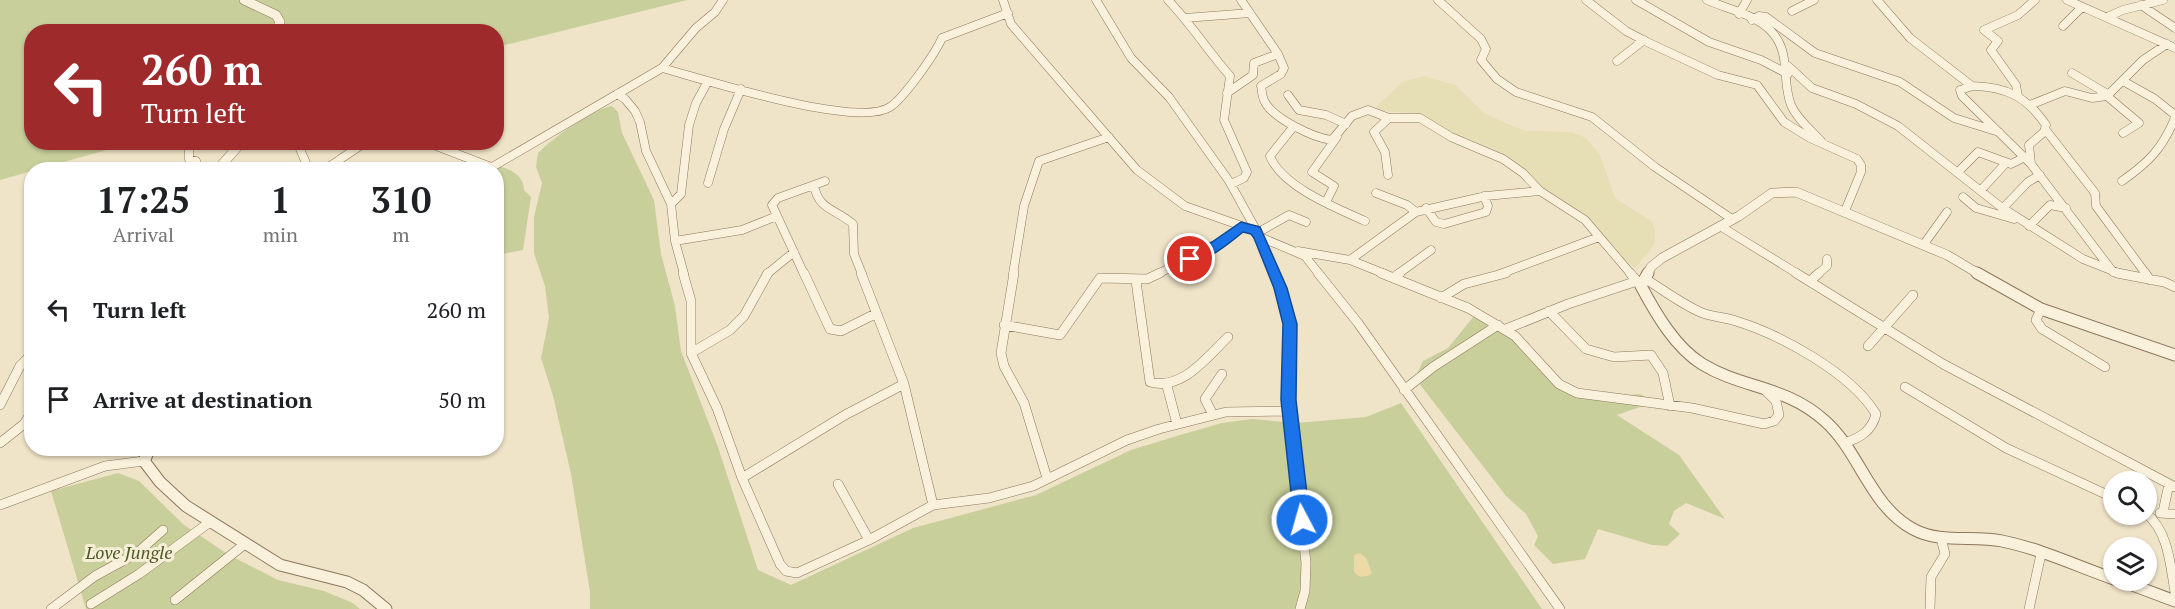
<!DOCTYPE html>
<style>
:root{--surface:#fff;--page:#f2f2f2;--text:#202124;--muted:#757577}
body{margin:0;font-family:"PT Serif",serif;background:var(--page);color:var(--text);height:100vh;display:flex;flex-direction:column;font-size:22px;white-space:nowrap}
*{box-sizing:border-box;margin:0}
p{font-size:20px;color:var(--muted)}
.icon{flex:none;width:33px;height:33px;fill:none;stroke:currentColor;stroke-width:2;stroke-linecap:round;stroke-linejoin:round}
.map{position:relative;flex:1;overflow:hidden}
.details{position:absolute;left:24px;top:162px;width:480px;height:294px;display:flex;flex-direction:column;background:var(--surface);border-radius:24px;box-shadow:0 2px 4px #0004}
.details>*{flex:none}
.guide{position:absolute;left:24px;top:24px;width:480px;height:126px;border-radius:24px;box-shadow:0 2px 4px #0004;background:#9e2a2b;color:#fff;overflow:hidden}
.tools{position:absolute;left:2103px;top:471px;display:grid;gap:12px}
.tools a{display:grid;place-items:center;width:54px;height:54px;border-radius:50%;background:var(--surface);box-shadow:0 2px 4px #0004;font-size:30px}
.pin{position:absolute;display:grid;place-items:center;width:51px;height:51px;color:#fff;margin:-26px;border:3px solid #fff;border-radius:50%;box-shadow:0 2px 6px #0007}
.me{position:absolute;width:66px;margin:-33px;rotate:354deg;stroke-linejoin:round;filter:drop-shadow(0 0 4px #0008)}
.turn{display:flex;align-items:center;gap:21px;height:126px;padding:0 18px;font-size:27px}
.turn .icon{width:78px;height:78px;stroke-width:2.5}
.turn b{display:block;font-size:42px;line-height:51px}
.eta{display:flex;justify-content:space-evenly;align-items:center;height:102px;text-align:center}
.eta b{font-size:36px;font-weight:700;line-height:42px}
ul{padding:0;list-style:none}
li{display:flex;align-items:center;gap:18px;height:90px;padding:0 18px}
li div{flex:1}
li b{display:block;font-size:22px}
li em{font-style:normal}
.map>svg:first-child{display:block}
.farmland{fill:#e6deb5}
.green{fill:#c9cf9b}
.sand{fill:#ecd9a5}
.lines{fill:none;stroke-linecap:round;stroke-linejoin:round}
.minor-far1-casing{stroke:#8d765c;stroke-width:9}
.minor-casing{stroke:#8d765c;stroke-width:10}
.tertiary-far1-casing{stroke:#8d765c;stroke-width:10}
.tertiary-casing{stroke:#8d765c;stroke-width:13}
.minor-far1{stroke:#faf1dc;stroke-width:8}
.minor{stroke:#faf1dc;stroke-width:9}
.tertiary-far1{stroke:#faf1dc;stroke-width:9}
.tertiary{stroke:#faf1dc;stroke-width:11}
.route{fill:#1a73e8;stroke:#114b97;stroke-width:1.5}
.labels{text-anchor:middle;dominant-baseline:central;stroke-width:6;stroke-linejoin:round;paint-order:stroke}
.park-label{font-size:18px;font-style:italic;fill:#4d5a26;stroke:#f7eed8}
</style>
<div class="map">
<svg width="2175" height="609" viewBox="0 0 2175 609">
<rect width="100%" height="100%" fill="#f0e4c8"/>
<path class="farmland" d="M 1424,76 L 1455,85 L 1484,113 L 1512,126 L 1526,131 L 1572,132 L 1586,138 L 1600,155 L 1615,198 L 1651,221 L 1655,229 L 1655,241 L 1650,251 L 1635,268 L 1611,249 L 1590,220 L 1551,196 L 1511,159 L 1440,129 L 1418,113 L 1381,111 L 1378,109 L 1376,107 L 1402,82 Z"/>
<path class="green" d="M 0,0 L 687,0 L 497,47 L 496,32 L 32,32 L 32,142 L 131,143 L 0,180 Z
M 612,106 L 618,112 L 622,133 L 654,200 L 661,254 L 675,306 L 681,351 L 718,447 L 758,570 L 791,585 L 913,528 L 1036,495 L 1131,450 L 1180,435 L 1222,423 L 1252,419 L 1296,423 L 1366,417 L 1401,403 L 1542,609 L 590,609 L 590,592 L 571,474 L 553,396 L 541,358 L 549,318 L 545,286 L 534,253 L 534,217 L 542,183 L 536,167 L 538,153 C 553,138 591,110 612,106 Z
M 498,166 C 511,169 524,176 524,190 L 531,197 L 523,250 L 497,255 L 496,170 L 492,170 Z
M 1479,310 L 1559,380 L 1583,392 L 1606,397 L 1640,394 L 1655,402 L 1617,415 L 1679,455 L 1725,519 L 1686,503 L 1674,511 L 1669,524 L 1680,534 L 1667,546 L 1652,545 L 1598,529 L 1585,559 L 1553,564 L 1534,545 L 1538,536 L 1526,514 L 1506,496 L 1415,378 L 1423,361 L 1448,348 Z
M 118,473 L 139,481 L 184,525 L 229,555 L 278,580 L 324,591 L 353,603 L 360,609 L 86,609 L 51,491 Z"/>
<path class="sand" d="M 1360,553 L 1366,558 L 1372,573 L 1368,576 L 1360,577 L 1354,572 L 1354,555 Z"/>
<g class="lines">
<g class="minor-far1-casing">
<path id="minor-far1" d="M 1003,0 L 1011,24 L 1137,170 L 1185,206 L 1256,231
M 1096,0 L 1131,58 L 1169,97 L 1229,181 L 1260,237 L 1275,274
M 1168,0 C 1191,24 1208,51 1230,76 L 1224,120 L 1247,172 L 1244,178 L 1231,184
M 1241,0 L 1278,54 L 1284,68 L 1281,74 L 1261,86 C 1262,90 1262,96 1264,100 C 1271,118 1314,138 1332,140 L 1352,116 L 1368,110 L 1389,118 L 1420,118 L 1451,137 L 1503,159 L 1523,173 L 1540,191 L 1585,220 L 1631,274
M 1438,0 L 1481,39 L 1486,49 L 1481,60 L 1497,79 L 1516,92 L 1592,117 L 1655,167 L 1732,219
M 1586,0 L 1626,31 L 1647,42 L 1718,75 L 1757,85 L 1784,122 L 1810,138 L 1857,159 L 1861,165 L 1861,172 L 1845,211
M 1636,0 L 1709,42 L 1761,60 L 1788,74
M 1707,0 C 1727,9 1754,14 1770,30 C 1792,52 1781,79 1791,105 C 1797,119 1811,130 1821,141
M 1877,0 L 1910,38 L 1972,86
M 2067,0 L 2175,48
M 2141,5 L 2175,28
M 1792,11 L 1814,0
M 1739,14 L 1747,0
M 2107,17 L 2123,10 L 2163,0
M 1185,18 L 1250,13
M 1752,20 L 1759,16 L 1766,17 L 1815,53 L 1900,82 L 1954,118 L 1999,132
M 2063,26 L 2082,7
M 1617,61 L 1644,40
M 1788,66 L 1812,88 L 1856,104 L 1898,126 L 2001,207 L 2083,259 L 2121,274
M 662,68 C 703,79 857,129 890,107 C 904,98 935,54 942,38 L 1008,13
M 2072,73 L 2109,95
M 2123,81 L 2155,99 L 2175,115
M 1973,86 C 2007,87 2027,97 2046,125 L 2044,132 L 2029,145 L 2031,164 L 1962,96 L 1960,90 Z
M 1227,93 L 1253,75 L 1254,63 L 1278,54
M 617,94 L 625,99 L 635,111 L 640,122 L 646,151 L 671,204 L 675,241 L 684,274
M 1288,95 L 1299,110 L 1326,115 L 1346,124
M 2018,96 L 2016,85 L 1991,50 L 1998,41 L 1984,30 L 2018,15 L 2035,0
M 2107,96 L 2139,123 L 2123,133
M 2030,105 L 2065,91 L 2092,98 L 2107,96 L 2143,60 L 2167,44
M 1294,126 L 1270,156 C 1281,186 1336,208 1365,221
M 2045,129 L 2095,193 L 2096,206 L 2146,274
M 297,142 L 309,170
M 426,142 L 491,167
M 189,148 L 189,159 L 196,161 L 195,170
M 2031,164 L 2113,272
M 205,170 L 218,168
M 324,170 L 366,142
M 487,170 L 662,68 L 696,28 L 715,12 L 723,0
M 1958,172 L 1978,152 L 2011,164 L 2025,157
M 1388,175 L 1385,152 L 1374,132 L 1389,118
M 2122,181 C 2149,162 2162,149 2175,118
M 708,183 L 724,129 L 741,89
M 814,185 C 818,210 836,209 853,224 L 854,254 L 862,274
M 1981,190 L 2006,163
M 1376,193 L 1407,205 L 1416,212
M 1963,197 L 1976,208 L 2014,219
M 1326,202 L 1334,186 L 1312,172 L 1337,137
M 671,204 L 681,194 L 689,125 L 696,103 L 708,81
M 1426,208 L 1436,222 L 1444,224 L 1486,212 L 1488,206 L 1484,196
M 2003,208 L 2028,182 L 2040,175
M 1720,226 L 1798,274
M 2029,226 L 2050,205 L 2066,208
M 1257,233 L 1289,215 L 1306,222
M 1260,237 L 1305,256 L 1319,274
M 675,241 L 742,230 L 777,216
M 1924,244 L 1947,212
M 1298,251 L 1350,260 L 1385,274
M 1350,260 L 1416,212 L 1486,196 L 1540,191
M 767,274 L 794,252
M 804,274 L 772,205 L 778,198 L 825,181
M 1013,274 L 1024,206 L 1039,161 L 1109,137
M 1157,274 L 1217,246 L 1241,227
M 1398,274 L 1431,250
M 1500,274 L 1599,237
M 1818,274 L 1827,266 L 1827,259"/>
</g>
<g class="minor-casing">
<path id="minor" d="M 683,273 L 691,301 L 691,353 L 717,408 L 742,478 L 780,564 L 786,571 L 797,573 L 869,540 L 933,505 L 989,498 L 1033,486 L 1127,440 L 1159,429 L 1226,412 L 1290,411
M 804,273 L 830,329 L 841,331 L 875,314
M 861,273 L 904,384 L 933,505
M 1014,273 L 1001,353 L 1004,366 L 1024,403 L 1047,478
M 1274,273 L 1290,324 L 1289,400 L 1306,563 L 1305,591 L 1300,609
M 1318,273 L 1358,323 L 1560,609
M 1381,273 L 1468,308 L 1515,336 L 1559,384 L 1577,393 L 1692,408 L 1764,424 L 1774,421 L 1779,415 L 1776,401 L 1766,391
M 1630,273 L 1641,286
M 1796,273 L 1943,364 L 2175,487
M 2117,273 L 2164,282 L 2175,287
M 2145,273 L 2150,280
M 1393,278 L 1400,273
M 1644,278 C 1662,289 1680,303 1700,312 C 1711,317 1724,317 1736,321 C 1781,335 1851,373 1876,414 C 1872,431 1860,438 1844,443
M 1136,281 L 1150,382 C 1182,391 1207,357 1228,337
M 1810,281 L 1819,273
M 1441,298 L 1464,284 L 1506,273
M 2041,309 L 2036,320 L 2042,329 L 2105,367
M 1549,311 L 1586,349 L 1614,357 L 1651,355 L 1663,373 L 1670,406
M 1004,325 L 1060,335 L 1100,278 L 1147,279 L 1160,273
M 1506,329 L 1568,304 L 1637,281
M 1868,346 L 1913,295
M 691,353 L 730,330 L 744,316 L 768,273
M 1167,386 L 1177,424
M 1905,387 L 2006,448 L 2114,498
M 1404,390 L 1433,367 L 1498,325
M 0,405 L 20,366 L 32,354
M 1213,415 L 1205,399 L 1222,374
M 0,443 L 24,424 L 32,411
M 742,478 L 845,415 L 904,384
M 838,484 L 869,540
M 0,505 L 105,466 L 144,461
M 2163,512 L 2169,484
M 2146,513 C 2169,533 2170,564 2175,592
M 2160,513 L 2175,514
M 175,600 L 246,543
M 91,604 L 139,574 L 210,522
M 51,609 L 95,576 L 137,553 L 163,530
M 1930,609 L 1931,577 L 1945,554 L 1941,538
M 2029,609 L 2041,554"/>
</g>
<g class="tertiary-far1-casing">
<path id="tertiary-far1" d="M 244,0 L 276,15 L 280,22 L 276,32
M 217,170 L 242,142
M 1647,274 L 1651,267 L 1662,258 L 1739,216 L 1772,193 L 1796,192 L 1947,255 L 1979,274"/>
</g>
<g class="tertiary-casing">
<path id="tertiary" d="M 1648,273 L 1641,286 C 1656,314 1675,347 1702,364 C 1743,389 1785,385 1825,421 C 1860,452 1870,506 1913,529 C 1940,544 1973,535 2002,541 C 2041,549 2077,566 2114,579
M 1977,273 L 2041,309 L 2175,355
M 150,448 L 144,461 L 160,482 L 186,506 L 280,565 L 347,582 L 363,590 L 386,609
M 2119,580 L 2175,601"/>
</g>
<use href="#minor-far1" class="minor-far1"/>
<use href="#minor" class="minor"/>
<use href="#tertiary-far1" class="tertiary-far1"/>
<use href="#tertiary" class="tertiary"/>
</g>
<path class="route" d="M 1241,222 L 1260,227 L 1287,288 L 1297,324 L 1296,400 L 1310,520 L 1308,525 L 1302,527 L 1297,525 L 1294,520 L 1281,400 L 1283,324 L 1274,288 L 1254,238 L 1251,234 L 1243,232 C 1231,242 1201,267 1185,262 L 1183,259 L 1185,255 L 1212,242 Z"/>
<g class="labels">
<g class="park-label">
<text x="129" y="552">Love Jungle</text>
</g>
</g>
</svg>
<div class="tools">
<a><svg class="icon" aria-label="search" viewBox="0 0 24 24"><circle cx="10" cy="10" r="6"/><path d="M15 15l6 6"/></svg></a>
<a><svg class="icon" aria-label="layers" viewBox="0 0 24 24"><path d="M12 4l9 5-9 5-9-5zM3 14l9 5 9-5"/></svg></a>
</div>
<div class="pin" style="left:1190px;top:259px;background:#d93025"><svg class="icon" aria-label="arrive" viewBox="0 0 24 24"><path d="M6 21V4h12l-3 4 3 4H6"/></svg></div>
<svg class="me" style="left:1302px;top:520px" viewBox="-20 -20 40 40"><circle r="17" fill="#1a73e8" stroke="#fff" stroke-width="3"/><path d="M0-11L8 9 0 5-8 9z" fill="#fff"/></svg>
<div class="guide">
<div class="turn"><svg class="icon" aria-label="left" viewBox="0 0 24 24"><path d="M17 20v-9H6M10 6l-5 5 5 5"/></svg><div><b>260 m</b>Turn left</div></div>
</div>
<section class="details">
<div class="eta">
<div><b>17:25</b><p>Arrival</p></div>
<div><b>1</b><p>min</p></div>
<div><b>310</b><p>m</p></div>
</div>
<ul>
<li><svg class="icon" aria-label="left" viewBox="0 0 24 24"><path d="M17 20v-9H6M10 6l-5 5 5 5"/></svg><div><b>Turn left</b></div><em>260 m</em></li>
<li><svg class="icon" aria-label="arrive" viewBox="0 0 24 24"><path d="M6 21V4h12l-3 4 3 4H6"/></svg><div><b>Arrive at destination</b></div><em>50 m</em></li>
</ul>
</section>
</div>
